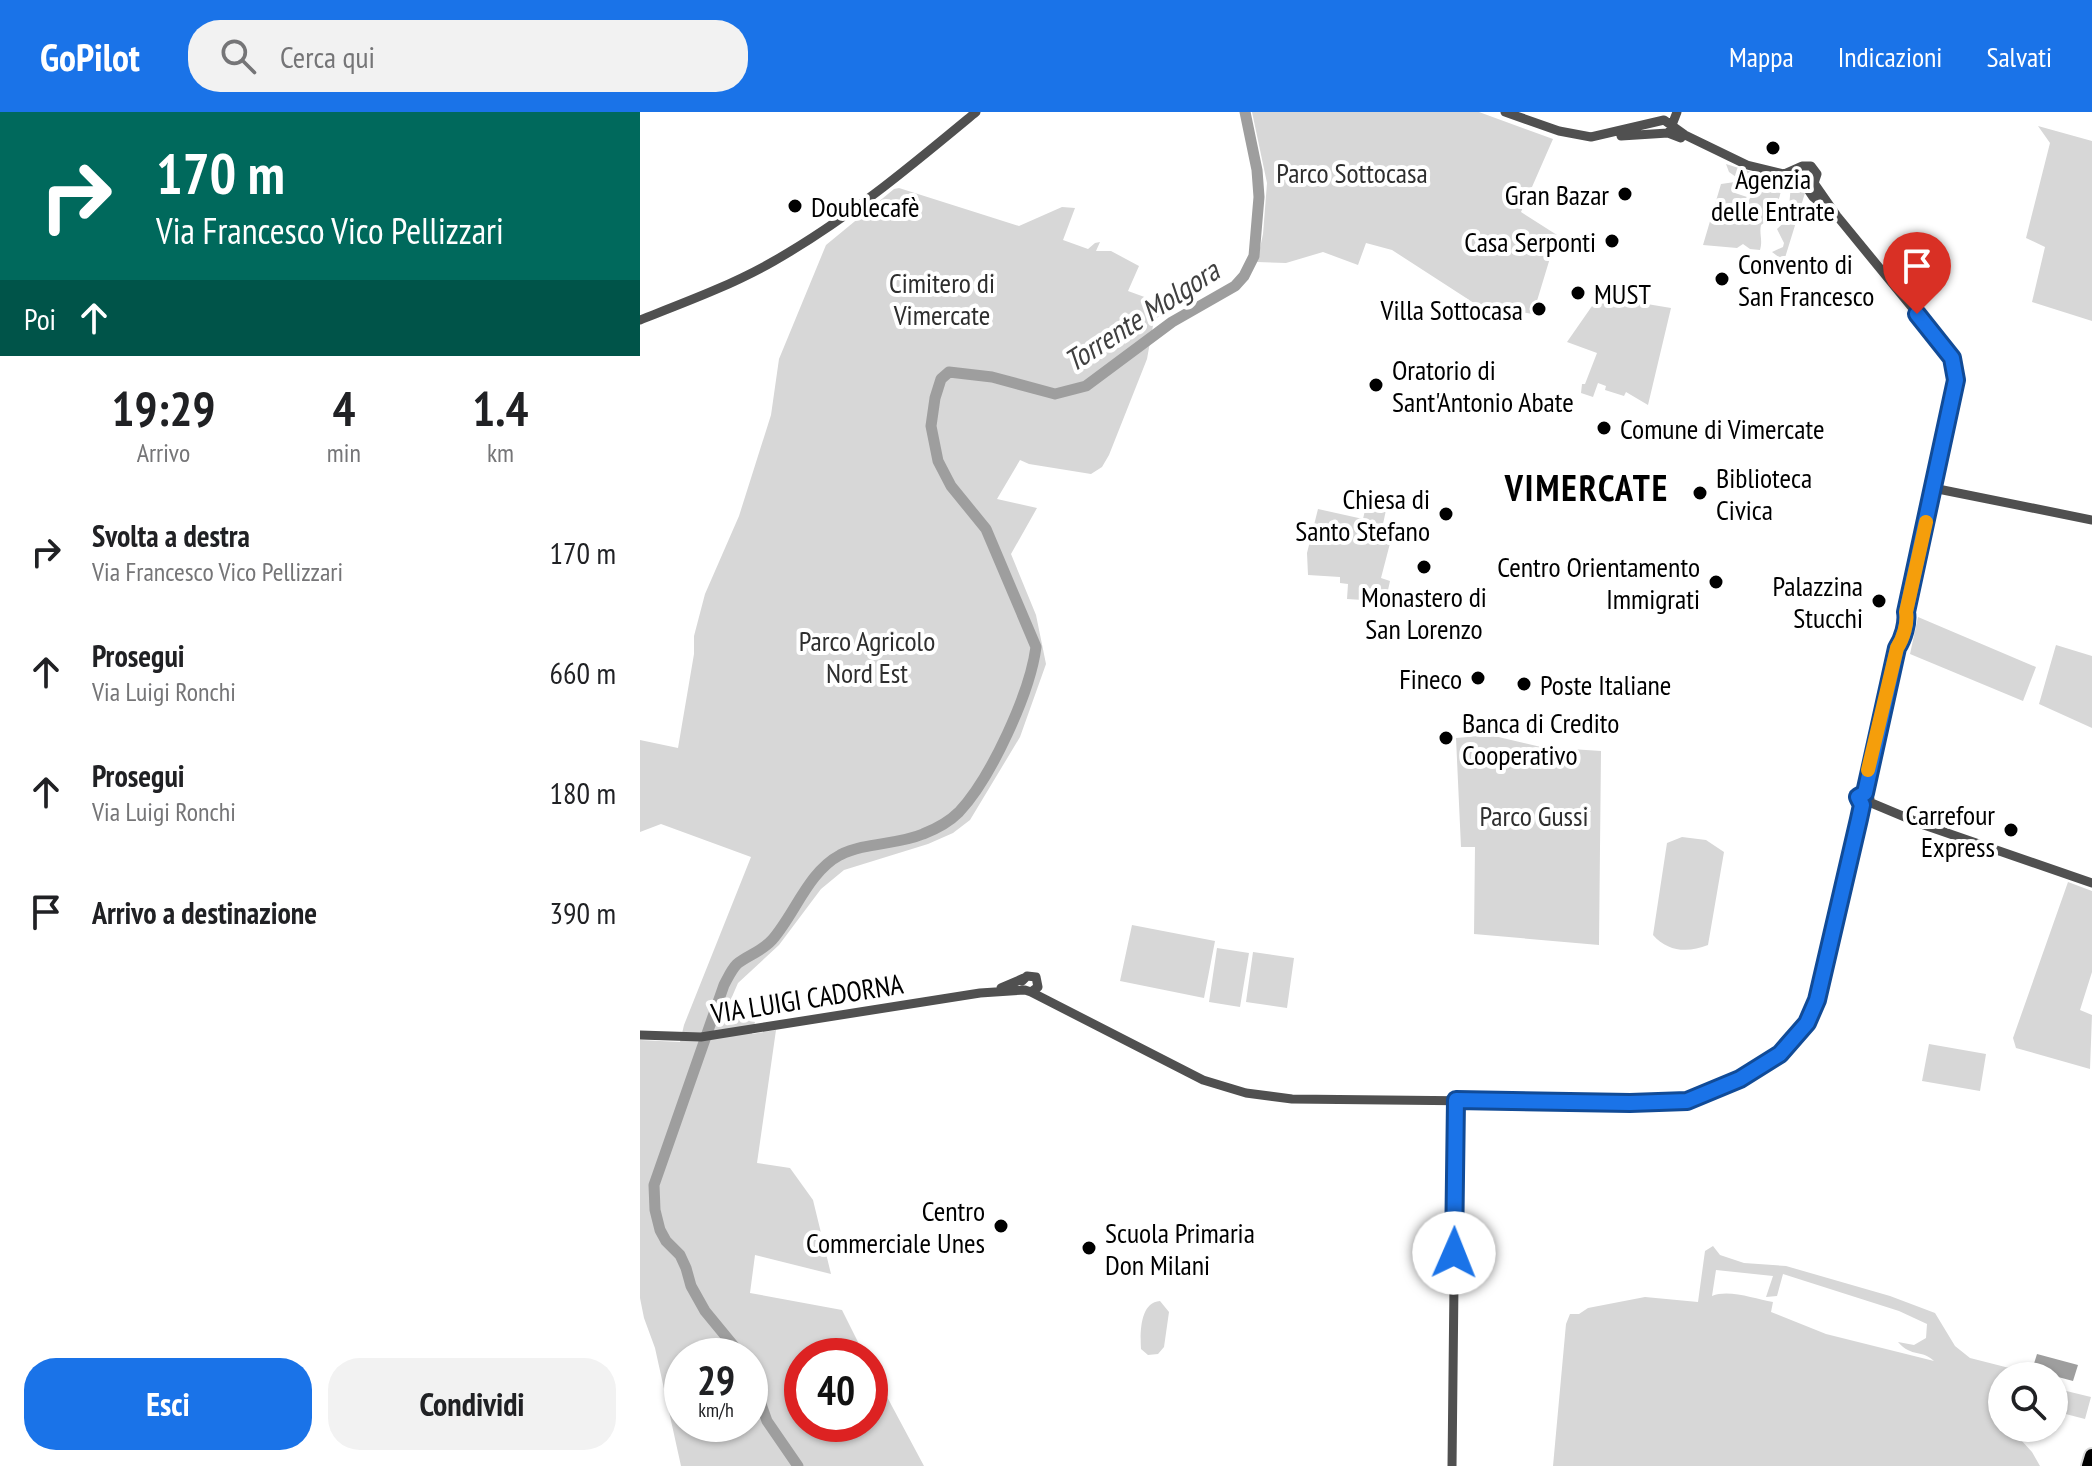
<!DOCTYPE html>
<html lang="it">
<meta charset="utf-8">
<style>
:root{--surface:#fff;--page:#f2f2f2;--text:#202124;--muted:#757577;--accent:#1a73e8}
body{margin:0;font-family:"PT Sans Narrow",sans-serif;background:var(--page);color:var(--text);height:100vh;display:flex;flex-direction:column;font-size:30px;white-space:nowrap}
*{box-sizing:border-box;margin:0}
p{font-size:26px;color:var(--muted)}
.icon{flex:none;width:44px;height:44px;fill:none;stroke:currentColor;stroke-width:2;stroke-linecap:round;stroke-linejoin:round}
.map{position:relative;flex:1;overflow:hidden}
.details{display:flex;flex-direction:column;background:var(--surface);width:640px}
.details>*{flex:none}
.guide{background:#00695c;color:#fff;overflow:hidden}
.controls{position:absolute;left:1348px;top:1250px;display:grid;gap:16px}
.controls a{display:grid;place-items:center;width:80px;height:80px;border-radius:50%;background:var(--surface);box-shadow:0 2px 6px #0004;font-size:40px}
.speed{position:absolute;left:24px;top:1226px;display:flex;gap:16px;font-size:40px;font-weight:700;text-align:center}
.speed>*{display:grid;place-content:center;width:104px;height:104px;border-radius:50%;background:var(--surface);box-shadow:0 2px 6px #0004;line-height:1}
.speed small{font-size:20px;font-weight:400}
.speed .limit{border:12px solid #d22;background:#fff;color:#111}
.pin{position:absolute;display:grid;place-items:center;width:68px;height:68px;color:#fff;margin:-82px -34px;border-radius:50% 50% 50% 0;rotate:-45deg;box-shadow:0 0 8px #0007}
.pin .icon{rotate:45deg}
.me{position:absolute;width:88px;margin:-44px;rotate:1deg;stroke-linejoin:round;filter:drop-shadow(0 0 6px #0008)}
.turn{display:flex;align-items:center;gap:28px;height:168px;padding:0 24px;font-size:36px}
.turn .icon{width:104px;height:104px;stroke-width:2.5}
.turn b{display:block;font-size:56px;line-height:68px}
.then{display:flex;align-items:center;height:76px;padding:0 24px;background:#0003;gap:16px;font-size:30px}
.eta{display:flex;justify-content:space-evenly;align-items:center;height:136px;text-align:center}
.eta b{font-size:48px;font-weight:800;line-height:56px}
.action{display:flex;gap:16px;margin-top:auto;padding:16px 24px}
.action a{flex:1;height:92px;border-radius:32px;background:var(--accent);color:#fff;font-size:32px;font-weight:800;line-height:92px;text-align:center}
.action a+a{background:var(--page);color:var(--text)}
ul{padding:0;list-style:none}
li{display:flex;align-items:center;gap:24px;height:120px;padding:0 24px}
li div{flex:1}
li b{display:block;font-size:30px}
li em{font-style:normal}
header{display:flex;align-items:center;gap:48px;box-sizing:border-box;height:112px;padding:0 40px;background:var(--accent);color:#fff}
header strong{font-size:38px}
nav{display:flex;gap:44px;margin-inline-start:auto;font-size:28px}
.search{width:560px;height:72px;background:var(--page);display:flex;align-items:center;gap:20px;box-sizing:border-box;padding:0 28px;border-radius:32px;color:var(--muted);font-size:30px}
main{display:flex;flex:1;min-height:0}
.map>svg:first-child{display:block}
.green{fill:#d7d7d7;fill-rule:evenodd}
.water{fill:#9e9e9e}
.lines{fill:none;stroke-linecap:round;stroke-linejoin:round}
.river{stroke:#9e9e9e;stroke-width:11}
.highway-casing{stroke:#dbdbdb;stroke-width:18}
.minor{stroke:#505050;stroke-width:9}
.highway{stroke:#000;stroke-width:14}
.route-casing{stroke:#114b97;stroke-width:20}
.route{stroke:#1a73e8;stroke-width:14}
.slow{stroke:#f59e0b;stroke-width:14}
.poi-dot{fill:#000;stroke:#fff;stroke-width:3}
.labels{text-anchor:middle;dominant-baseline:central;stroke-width:8;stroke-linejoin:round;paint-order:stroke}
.park-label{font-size:28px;fill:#2e2e2e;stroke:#fff}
.poi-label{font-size:28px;fill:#000;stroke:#fff;text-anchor:end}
.street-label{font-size:28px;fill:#000;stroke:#fff}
.water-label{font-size:30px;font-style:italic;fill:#3f3f3f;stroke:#fff}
.district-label{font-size:36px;font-weight:bold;letter-spacing:2px;fill:#000;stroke:#fff}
</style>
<header>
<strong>GoPilot</strong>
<div class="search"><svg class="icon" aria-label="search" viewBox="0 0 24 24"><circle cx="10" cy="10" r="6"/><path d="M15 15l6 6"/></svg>Cerca qui</div>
<nav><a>Mappa</a><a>Indicazioni</a><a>Salvati</a></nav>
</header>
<main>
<section class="details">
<div class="guide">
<div class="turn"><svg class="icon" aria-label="right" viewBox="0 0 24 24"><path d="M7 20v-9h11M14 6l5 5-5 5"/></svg><div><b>170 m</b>Via Francesco Vico Pellizzari</div></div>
<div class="then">Poi<svg class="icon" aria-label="ahead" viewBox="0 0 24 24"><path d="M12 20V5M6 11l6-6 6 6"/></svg></div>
</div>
<div class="eta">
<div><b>19:29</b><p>Arrivo</p></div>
<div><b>4</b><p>min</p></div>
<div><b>1.4</b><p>km</p></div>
</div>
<ul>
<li><svg class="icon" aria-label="right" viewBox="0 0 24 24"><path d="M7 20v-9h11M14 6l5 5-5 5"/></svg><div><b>Svolta a destra</b><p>Via Francesco Vico Pellizzari</p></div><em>170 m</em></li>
<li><svg class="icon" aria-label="ahead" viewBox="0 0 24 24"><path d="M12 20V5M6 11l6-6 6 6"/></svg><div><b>Prosegui</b><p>Via Luigi Ronchi</p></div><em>660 m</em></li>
<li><svg class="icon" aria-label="ahead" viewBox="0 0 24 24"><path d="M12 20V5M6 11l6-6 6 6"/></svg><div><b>Prosegui</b><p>Via Luigi Ronchi</p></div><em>180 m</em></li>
<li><svg class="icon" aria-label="arrive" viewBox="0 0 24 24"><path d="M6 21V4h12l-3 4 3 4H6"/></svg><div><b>Arrivo a destinazione</b></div><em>390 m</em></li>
</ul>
<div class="action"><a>Esci</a><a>Condividi</a></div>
</section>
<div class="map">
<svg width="1452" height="1354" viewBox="0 0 1452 1354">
<rect width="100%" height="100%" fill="#fff"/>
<path class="green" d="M 612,0 L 839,0 L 913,27 L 881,100 L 917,123 L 893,202 L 837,193 L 752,138 L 726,131 L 718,153 L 683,140 L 646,151 L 617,150 L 623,122 L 627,71 Z
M 1398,14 L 1452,29 L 1452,209 L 1392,190 L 1405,135 L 1386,126 L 1410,31 Z
M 1086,52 L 1124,64 L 1131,73 L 1142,70 C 1142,84 1133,106 1121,113 C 1119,122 1123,128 1120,138 L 1110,137 L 1103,132 L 1097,136 L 1063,133 L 1081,72 L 1095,70 L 1097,75 L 1095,81 L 1107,85 L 1100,91 L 1098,96 L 1103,100 L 1110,86 L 1120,81 L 1120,74 L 1111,77 L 1105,74 L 1104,62 L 1096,65 L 1089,60 Z
M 1151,72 L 1163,77 L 1165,81 L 1144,149 L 1132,140 L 1143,135 L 1144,131 L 1137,117 L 1148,107 Z
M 259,76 L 379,114 L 422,95 L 435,96 L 423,128 L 448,137 L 455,131 L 460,130 L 456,139 L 471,139 L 499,154 L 488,179 L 532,195 L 514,208 L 507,247 L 469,343 L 462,355 L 451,362 L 389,352 L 380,348 L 357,387 L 397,396 L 371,442 L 396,503 L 406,552 L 380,625 L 330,708 L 313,721 L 288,732 L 204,758 L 181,777 L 139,833 L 98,871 L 85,901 L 115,910 L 112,922 L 136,918 L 117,1051 L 150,1056 L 173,1088 L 191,1162 L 115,1143 L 110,1181 L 202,1198 L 225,1244 L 162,1244 L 162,1312 L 230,1312 L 230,1253 L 284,1354 L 41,1354 L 15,1236 L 4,1206 L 0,1186 L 0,928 L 40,930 L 44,913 L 111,745 L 21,712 L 0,720 L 0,628 L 38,636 L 54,542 L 54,524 L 65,482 L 99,404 L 131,303 L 139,247 L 186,133 L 254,77 ZM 42,1244 L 110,1244 L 110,1312 L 42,1312 Z
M 959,184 L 1031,196 L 1008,293 L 986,280 L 984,284 L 965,278 L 966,274 L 958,271 L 953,285 L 941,281 L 942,272 L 945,272 L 957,241 L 927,230 Z
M 726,394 L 746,398 L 743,412 L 754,416 L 741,466 L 750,469 L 748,478 L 724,476 L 723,488 L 707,487 L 708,472 L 700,471 L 700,465 L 668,463 L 667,441 L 678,397 L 723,407 Z
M 1278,505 L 1396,555 L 1383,589 L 1270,542 Z
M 1416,533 L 1452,544 L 1452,616 L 1399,592 Z
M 850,623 L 901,635 L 961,639 L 959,833 L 834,822 L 835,735 L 821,735 L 816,626 Z
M 1042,725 L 1066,728 L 1084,740 L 1068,833 C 1048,841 1028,840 1013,823 L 1027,731 Z
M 1428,770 L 1452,779 L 1452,860 L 1440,898 L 1452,903 L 1450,957 L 1376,936 L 1373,926 Z
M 492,813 L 575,829 L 564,886 L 480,869 Z
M 577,836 L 609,841 L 600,895 L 569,890 Z
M 613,840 L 654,846 L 647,896 L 606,890 Z
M 1289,932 L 1346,942 L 1340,979 L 1282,969 Z
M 1073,1134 L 1080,1143 L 1104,1151 L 1146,1154 L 1250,1184 L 1295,1201 L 1315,1234 L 1330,1246 L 1385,1260 L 1385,1264 L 1362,1264 L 1362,1316 L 1370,1316 L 1392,1340 L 1400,1354 L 913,1354 L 926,1212 L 930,1202 L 939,1202 L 948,1196 L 1005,1185 L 1058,1190 L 1065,1139 ZM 1076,1158 L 1133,1164 L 1126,1185 L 1137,1184 L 1143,1162 L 1259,1199 L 1287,1212 L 1286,1226 L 1274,1233 L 1258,1230 C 1272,1246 1282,1237 1294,1249 L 1186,1222 L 1131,1200 L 1133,1190 C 1115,1187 1089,1177 1072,1184 Z
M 520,1189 L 529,1200 L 524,1235 L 518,1242 L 508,1243 L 501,1237 C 500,1221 500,1190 520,1189 Z
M 1414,1276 L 1451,1285 L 1445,1307 L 1414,1299 Z"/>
<path class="water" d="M 1397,1242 L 1438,1253 L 1433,1269 L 1392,1258 Z"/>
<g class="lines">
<path class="river" d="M 102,1244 L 65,1199 L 51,1174 L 46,1156 L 40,1143 L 26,1129 L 20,1118 L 15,1098 L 14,1073 L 84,873 C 88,866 91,858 97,852 C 108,843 121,840 132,828 C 155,802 168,760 200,743 C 226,730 257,733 283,722 C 296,717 310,709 319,700 C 351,666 390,581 396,535 L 346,417 L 311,374 L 298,349 L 291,314 L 295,286 L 301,267 L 309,260 L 352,265 L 415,282 L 446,274 L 532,210 L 595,174 L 604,164 L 614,144 L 619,85 L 617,58 L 605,0
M 110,1261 L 127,1309 L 158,1354"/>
<g class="highway-casing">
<path id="highway" d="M 1449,1354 L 1452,1344"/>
</g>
<path class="minor" d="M 865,0 L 919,19 L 951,25 L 1024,8 L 1045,23 L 1107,53 L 1144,62 L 1162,54 L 1171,54 L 1177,62 L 1174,71
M 1030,18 L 1037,0
M 981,24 L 1028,21 L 1041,26
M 1135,66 L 1165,73 L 1174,71
M 1174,71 L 1197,104 L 1310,242 L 1316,258 L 1293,376 L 1225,681
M 1165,73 L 1173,85 L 1188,97
M 0,208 C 46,190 92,173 134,149 C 208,107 272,53 336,0
M 1293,376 L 1452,408
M1218 687a6 6 0 1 1 12 0a6 6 0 1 1-12 0Z
M 1229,690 L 1284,713 L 1452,771
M 382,869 L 387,864 L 396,865 L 398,875 L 391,880
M 361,876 L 384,866
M 0,923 L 61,925 L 340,881 L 385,878 L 391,880 L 563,968 L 606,981 L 652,987 L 1014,991 L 1058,986 L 1100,967 L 1140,942 L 1154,928 L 1172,903 L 1193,823 L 1222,693
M 812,1354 L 816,988"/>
<use href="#highway" class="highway"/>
</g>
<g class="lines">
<g class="route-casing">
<path id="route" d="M 814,1141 L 816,988 L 990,991 L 1047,989 L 1100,967 L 1140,942 L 1167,911 L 1177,888 L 1219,707 L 1222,693 L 1218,685 L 1225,681 L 1257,536 C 1263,527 1268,511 1266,500 L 1316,268 L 1312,246 L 1277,202"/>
</g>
<use href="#route" class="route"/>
<path class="slow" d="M 1228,658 L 1257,536 C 1263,527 1268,511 1266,500 L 1286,410"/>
</g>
<g class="poi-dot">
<circle cx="1133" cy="36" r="8"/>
<circle cx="985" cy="82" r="8"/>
<circle cx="155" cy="94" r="8"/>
<circle cx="972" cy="129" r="8"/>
<circle cx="1082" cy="167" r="8"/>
<circle cx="938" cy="181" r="8"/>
<circle cx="899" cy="197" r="8"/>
<circle cx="736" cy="273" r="8"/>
<circle cx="964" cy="316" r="8"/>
<circle cx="1060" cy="381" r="8"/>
<circle cx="806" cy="402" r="8"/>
<circle cx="784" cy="455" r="8"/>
<circle cx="1076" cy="470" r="8"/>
<circle cx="1239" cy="489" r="8"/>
<circle cx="838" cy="566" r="8"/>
<circle cx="884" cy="572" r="8"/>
<circle cx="806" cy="626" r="8"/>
<circle cx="1371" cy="718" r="8"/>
<circle cx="361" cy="1114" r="8"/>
<circle cx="449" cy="1136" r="8"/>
</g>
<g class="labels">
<g class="park-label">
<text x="712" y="60">Parco Sottocasa</text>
<text x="302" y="170">Cimitero di<tspan x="302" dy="32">Vimercate</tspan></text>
<text x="227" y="528">Parco Agricolo<tspan x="227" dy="32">Nord Est</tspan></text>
<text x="894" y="703">Parco Gussi</text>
</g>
<g class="poi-label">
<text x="1133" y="66" text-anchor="middle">Agenzia<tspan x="1133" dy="32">delle Entrate</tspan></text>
<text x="969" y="82">Gran Bazar</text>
<text x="171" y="94" text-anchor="start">Doublecafè</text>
<text x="956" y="129">Casa Serponti</text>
<text x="1098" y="151" text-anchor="start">Convento di<tspan x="1098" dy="32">San Francesco</tspan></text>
<text x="954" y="181" text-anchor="start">MUST</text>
<text x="883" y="197">Villa Sottocasa</text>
<text x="752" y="257" text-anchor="start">Oratorio di<tspan x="752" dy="32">Sant'Antonio Abate</tspan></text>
<text x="980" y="316" text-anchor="start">Comune di Vimercate</text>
<text x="1076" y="365" text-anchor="start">Biblioteca<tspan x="1076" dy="32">Civica</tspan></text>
<text x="790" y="386">Chiesa di<tspan x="790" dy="32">Santo Stefano</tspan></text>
<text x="1060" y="454">Centro Orientamento<tspan x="1060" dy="32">Immigrati</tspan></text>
<text x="1223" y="473">Palazzina<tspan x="1223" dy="32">Stucchi</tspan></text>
<text x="784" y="484" text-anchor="middle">Monastero di<tspan x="784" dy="32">San Lorenzo</tspan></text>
<text x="822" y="566">Fineco</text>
<text x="900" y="572" text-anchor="start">Poste Italiane</text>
<text x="822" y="610" text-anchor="start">Banca di Credito<tspan x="822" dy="32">Cooperativo</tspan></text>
<text x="1355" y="702">Carrefour<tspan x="1355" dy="32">Express</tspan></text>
<text x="345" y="1098">Centro<tspan x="345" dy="32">Commerciale Unes</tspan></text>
<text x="465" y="1120" text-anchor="start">Scuola Primaria<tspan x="465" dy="32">Don Milani</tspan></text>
</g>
<g class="street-label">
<text transform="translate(167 886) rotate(-9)">VIA LUIGI CADORNA</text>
</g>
<g class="water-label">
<text transform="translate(501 203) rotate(-33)">Torrente Molgora</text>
</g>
<g class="district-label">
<text x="947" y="375">VIMERCATE</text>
</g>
</g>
</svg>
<div class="controls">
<a><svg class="icon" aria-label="search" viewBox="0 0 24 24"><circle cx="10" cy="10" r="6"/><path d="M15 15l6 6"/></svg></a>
</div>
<div class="speed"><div>29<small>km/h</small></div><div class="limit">40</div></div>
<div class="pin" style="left:1277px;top:202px;background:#d93025"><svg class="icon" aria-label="arrive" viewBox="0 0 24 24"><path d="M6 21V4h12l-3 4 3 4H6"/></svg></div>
<svg class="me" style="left:814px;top:1141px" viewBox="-20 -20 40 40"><circle r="19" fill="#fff"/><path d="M0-13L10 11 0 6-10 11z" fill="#1a73e8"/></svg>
</div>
</main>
